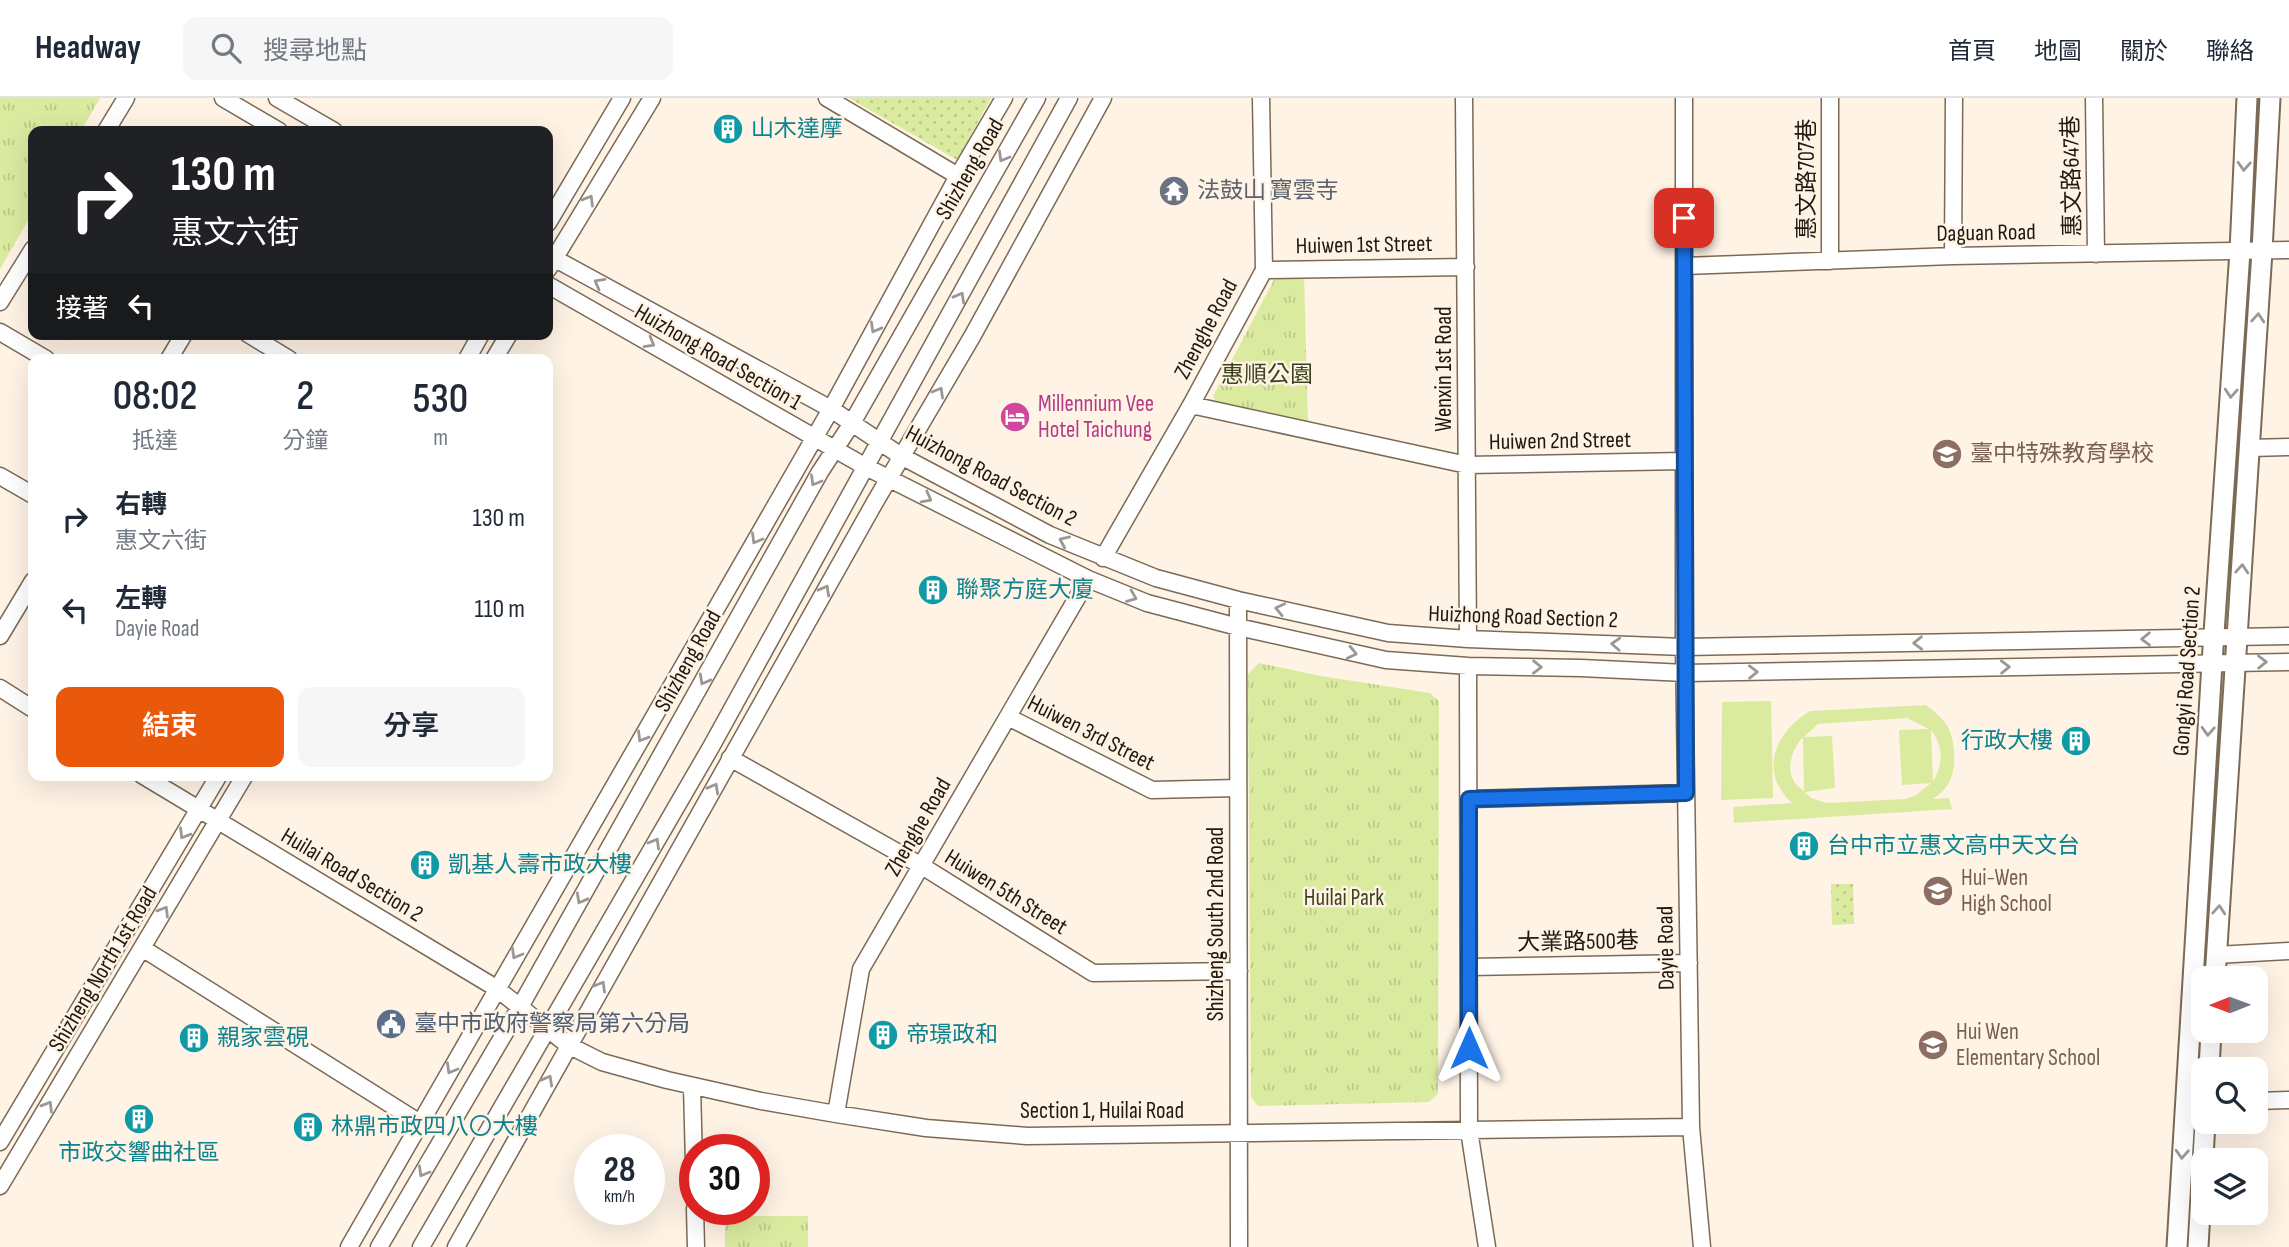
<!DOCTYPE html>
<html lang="zh-TW">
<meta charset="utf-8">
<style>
:root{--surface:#fff;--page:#f6f6f7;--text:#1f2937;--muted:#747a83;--line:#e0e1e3;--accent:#ea580c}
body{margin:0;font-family:"Sofia Sans Condensed","Noto Sans TC",sans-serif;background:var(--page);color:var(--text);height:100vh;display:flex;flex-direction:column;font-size:26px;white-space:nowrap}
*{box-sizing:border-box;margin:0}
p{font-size:23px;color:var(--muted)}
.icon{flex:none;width:38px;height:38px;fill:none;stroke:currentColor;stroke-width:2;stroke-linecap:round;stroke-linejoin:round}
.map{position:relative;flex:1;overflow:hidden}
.side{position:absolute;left:28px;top:256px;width:525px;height:427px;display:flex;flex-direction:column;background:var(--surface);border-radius:14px;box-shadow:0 7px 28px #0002}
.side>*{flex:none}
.guide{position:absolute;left:28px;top:28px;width:525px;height:214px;border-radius:14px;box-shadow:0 7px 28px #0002;background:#202124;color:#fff;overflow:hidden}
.needle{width:46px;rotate:269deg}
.controls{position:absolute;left:2191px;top:868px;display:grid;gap:14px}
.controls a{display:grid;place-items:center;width:77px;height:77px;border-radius:14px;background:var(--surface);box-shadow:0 7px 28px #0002;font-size:35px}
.speed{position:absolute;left:574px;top:1036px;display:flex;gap:14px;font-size:35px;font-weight:700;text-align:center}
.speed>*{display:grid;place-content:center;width:91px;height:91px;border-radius:50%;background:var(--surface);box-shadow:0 7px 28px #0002;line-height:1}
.speed small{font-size:18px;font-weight:400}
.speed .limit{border:10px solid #d22;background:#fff;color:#111}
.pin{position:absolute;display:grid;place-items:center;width:60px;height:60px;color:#fff;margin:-30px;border-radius:14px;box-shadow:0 4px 10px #0006}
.me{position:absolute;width:77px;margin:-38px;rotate:0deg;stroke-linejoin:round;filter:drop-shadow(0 0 5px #0008)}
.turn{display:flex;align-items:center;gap:24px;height:147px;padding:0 28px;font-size:32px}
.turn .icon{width:91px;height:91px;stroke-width:2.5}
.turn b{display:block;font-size:49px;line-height:60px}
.then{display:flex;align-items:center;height:66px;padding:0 28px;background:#0003;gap:14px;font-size:26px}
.eta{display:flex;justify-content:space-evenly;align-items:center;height:119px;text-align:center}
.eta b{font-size:42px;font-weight:600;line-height:49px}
.cta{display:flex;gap:14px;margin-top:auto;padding:14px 28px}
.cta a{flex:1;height:80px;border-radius:14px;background:var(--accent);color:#fff;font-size:28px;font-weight:600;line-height:80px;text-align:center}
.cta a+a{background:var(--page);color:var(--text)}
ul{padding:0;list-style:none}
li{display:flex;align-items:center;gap:21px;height:91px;padding:0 28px}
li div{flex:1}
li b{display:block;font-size:26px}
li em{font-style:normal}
header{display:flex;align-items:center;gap:42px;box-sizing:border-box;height:98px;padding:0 35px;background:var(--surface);border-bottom:2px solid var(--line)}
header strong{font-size:33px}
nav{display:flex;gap:38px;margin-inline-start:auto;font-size:24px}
.search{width:490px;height:63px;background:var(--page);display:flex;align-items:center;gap:18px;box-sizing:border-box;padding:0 24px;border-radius:14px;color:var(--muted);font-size:26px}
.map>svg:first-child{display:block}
.grass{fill:url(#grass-dots)}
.park{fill:url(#park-tufts)}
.garden{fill:#daeba0;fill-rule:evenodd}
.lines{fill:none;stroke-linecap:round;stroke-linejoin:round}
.minor-casing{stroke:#7b6a56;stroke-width:19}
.major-casing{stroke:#7b6a56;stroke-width:23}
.minor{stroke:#fff;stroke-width:16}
.major{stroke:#fff;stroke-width:19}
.oneway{stroke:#9a9893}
.route-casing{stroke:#114b97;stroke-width:18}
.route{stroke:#1a73e8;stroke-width:12}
.labels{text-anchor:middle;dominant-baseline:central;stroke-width:5;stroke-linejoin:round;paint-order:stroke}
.culture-label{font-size:23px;fill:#0d838f;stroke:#fff3e5;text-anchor:start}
.street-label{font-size:23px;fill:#1f1910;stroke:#fff3e5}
.worship-label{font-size:23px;fill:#5b616d;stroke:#fff3e5;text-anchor:start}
.park-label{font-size:23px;fill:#3b431c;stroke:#fff3e5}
.hotel-label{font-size:23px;fill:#b23c85;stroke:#fff3e5;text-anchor:start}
.education-label{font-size:23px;fill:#785e54;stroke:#fff3e5;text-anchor:start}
.service-label{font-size:23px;fill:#4e5e75;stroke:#fff3e5;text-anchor:start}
</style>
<header>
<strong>Headway</strong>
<div class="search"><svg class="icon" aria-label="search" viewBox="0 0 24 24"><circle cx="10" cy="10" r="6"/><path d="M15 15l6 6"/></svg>搜尋地點</div>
<nav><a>首頁</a><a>地圖</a><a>關於</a><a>聯絡</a></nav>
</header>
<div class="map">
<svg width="2289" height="1149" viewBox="0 0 2289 1149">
<defs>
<pattern id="grass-dots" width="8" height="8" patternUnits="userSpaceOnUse" patternTransform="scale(1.75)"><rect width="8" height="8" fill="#daeba0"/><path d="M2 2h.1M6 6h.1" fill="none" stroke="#bbc989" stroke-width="1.8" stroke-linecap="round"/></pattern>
<pattern id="park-tufts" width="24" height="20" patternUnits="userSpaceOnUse" patternTransform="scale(1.75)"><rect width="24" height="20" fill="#daeba0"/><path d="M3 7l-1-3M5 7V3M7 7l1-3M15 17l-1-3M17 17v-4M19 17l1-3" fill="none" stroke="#bbc989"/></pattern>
</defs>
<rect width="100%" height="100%" fill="#fff3e5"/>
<path class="grass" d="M 849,0 L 991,0 L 957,62 Z
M 1831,786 L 1853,786 L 1854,826 L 1832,827 Z"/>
<path class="park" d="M 0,0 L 100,0 L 81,33 L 33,33 L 33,114 L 0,171 Z
M 1277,176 L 1304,176 L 1308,327 L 1217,306 L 1213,298 Z
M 1259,565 L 1321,578 L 1430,595 L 1439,603 L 1438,996 L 1429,1004 L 1258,1008 L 1251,999 L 1248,576 Z
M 725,1118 L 808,1118 L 808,1149 L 725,1149 Z"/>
<path class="garden" d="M 1771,603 L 1773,700 L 1721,702 L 1722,604 Z
M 1926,607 C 1935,614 1944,621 1949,631 C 1955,644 1956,668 1951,680 C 1948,689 1940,696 1933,701 L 1949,700 L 1952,711 L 1734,725 L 1733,709 L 1792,705 C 1758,674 1775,634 1810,613 ZM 1907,620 L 1929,631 L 1899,632 L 1902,687 L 1931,685 L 1916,697 L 1906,701 L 1827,705 L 1811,700 L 1805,694 L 1835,690 L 1832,638 L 1804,639 L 1818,626 ZM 1931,632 C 1944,649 1943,666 1933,684 ZM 1802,640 L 1803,641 L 1804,693 C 1783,680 1789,656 1802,640 Z"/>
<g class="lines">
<g class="minor-casing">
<path id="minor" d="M 223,0 L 279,33
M 277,0 L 334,33
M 827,0 L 958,78
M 1464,0 L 1468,541
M 1684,0 L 1684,549 L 1691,1029 L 1702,1149
M 1830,0 L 1830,163
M 2094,0 L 2096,156
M 106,33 L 126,0
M 548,125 L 622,0
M 548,157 L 831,311 L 901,358 L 1050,437 L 1156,480 L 1238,502 L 1388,535 L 1468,541 L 1684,549 L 2289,538
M 1953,158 L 1954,0
M 1684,168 L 1953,158 L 2289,152
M 548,171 L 652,0
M 1264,172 L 1466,169
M 548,187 L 866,369 L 1088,481 L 1147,505 L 1238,529 L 1386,562 L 1468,568 L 1581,570 L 1685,575 L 2289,564
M 0,204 L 33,151
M 0,234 L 46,261
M 248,236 L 289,261
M 169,261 L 184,236
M 467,261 L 481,236
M 494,261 L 509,236
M 1191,307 L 1467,367 L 1684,363
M 2250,350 L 2289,349
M 0,378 L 33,397
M 1103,460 L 1191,307 L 1264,172 L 1261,0
M 1238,502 L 1239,1149
M 0,538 L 33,483
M 1468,568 L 1469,1032 L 1487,1149
M 0,590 L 33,611
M 1008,619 L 1152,692 L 1238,690
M 730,660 L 922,768 L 1093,875 L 1239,873
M 142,677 L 496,890 L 568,947 L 602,964 L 667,982 L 761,1003 L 836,1016 L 926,1030 L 1027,1038 L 1691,1029
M 1469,701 L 1686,695
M 142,850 L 420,1025
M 2216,857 L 2289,853
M 1469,869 L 1689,865
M 692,988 L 695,1104
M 2256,1003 L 2289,1002
M 836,1016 L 861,871 L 1088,481
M 0,1044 L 219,677
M 0,1088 L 245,677
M 695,1111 L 696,1149
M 349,1149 L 831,311 L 958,78 L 1004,0
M 379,1149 L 520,909 L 820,374 L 852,325 L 1037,0
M 421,1149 L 711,649 L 1069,0
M 456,1149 L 875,404 L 973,237 L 1103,0"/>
</g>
<g class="major-casing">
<path id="major" d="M 2215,880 L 2262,153 L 2270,0
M 2209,971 L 2211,933
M 2177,1149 L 2212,565 L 2240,153 L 2247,0
M 2198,1149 L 2205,1024"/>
</g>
<use href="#minor" class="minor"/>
<use href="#major" class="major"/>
</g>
<defs><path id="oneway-chevron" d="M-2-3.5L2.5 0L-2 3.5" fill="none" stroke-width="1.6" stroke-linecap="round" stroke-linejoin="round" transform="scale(1.75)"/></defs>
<g class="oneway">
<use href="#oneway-chevron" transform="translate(1003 59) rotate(120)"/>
<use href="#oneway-chevron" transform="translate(2244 68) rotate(93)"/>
<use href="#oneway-chevron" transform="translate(589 102) rotate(-59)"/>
<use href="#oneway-chevron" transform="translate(599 185) rotate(-151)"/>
<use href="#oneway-chevron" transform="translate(960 199) rotate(-61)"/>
<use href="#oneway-chevron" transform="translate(2258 220) rotate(-86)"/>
<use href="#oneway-chevron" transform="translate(875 230) rotate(119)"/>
<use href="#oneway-chevron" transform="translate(650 245) rotate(30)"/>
<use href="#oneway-chevron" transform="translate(939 294) rotate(-60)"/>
<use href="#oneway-chevron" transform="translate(2231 295) rotate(94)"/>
<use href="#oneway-chevron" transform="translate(815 383) rotate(120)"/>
<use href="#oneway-chevron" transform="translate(927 400) rotate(28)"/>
<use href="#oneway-chevron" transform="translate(756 441) rotate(120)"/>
<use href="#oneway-chevron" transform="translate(1064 443) rotate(-156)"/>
<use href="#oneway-chevron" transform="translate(2242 471) rotate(-86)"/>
<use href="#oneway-chevron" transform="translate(825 492) rotate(-61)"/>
<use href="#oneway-chevron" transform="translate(1132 499) rotate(22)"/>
<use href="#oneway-chevron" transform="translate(1280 511) rotate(-168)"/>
<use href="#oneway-chevron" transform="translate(2146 541) rotate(179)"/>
<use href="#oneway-chevron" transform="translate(1918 545) rotate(179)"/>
<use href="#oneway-chevron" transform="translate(1616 546) rotate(-177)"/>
<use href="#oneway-chevron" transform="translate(1352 555) rotate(13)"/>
<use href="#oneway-chevron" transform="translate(2262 564) rotate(-1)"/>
<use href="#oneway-chevron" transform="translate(1537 569) rotate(1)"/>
<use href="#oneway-chevron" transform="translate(2005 569) rotate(-1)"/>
<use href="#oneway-chevron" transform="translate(1753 574) rotate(-1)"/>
<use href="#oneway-chevron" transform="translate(704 582) rotate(119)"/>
<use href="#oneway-chevron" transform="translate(2208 633) rotate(93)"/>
<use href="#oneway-chevron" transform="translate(642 639) rotate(121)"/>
<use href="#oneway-chevron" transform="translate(714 690) rotate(-61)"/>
<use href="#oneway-chevron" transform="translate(184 736) rotate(121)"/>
<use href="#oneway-chevron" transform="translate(655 745) rotate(-60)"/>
<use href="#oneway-chevron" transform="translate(581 801) rotate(119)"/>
<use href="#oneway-chevron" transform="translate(2219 812) rotate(-86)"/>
<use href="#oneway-chevron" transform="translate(164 813) rotate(-59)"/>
<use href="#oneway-chevron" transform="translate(516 856) rotate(120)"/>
<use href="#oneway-chevron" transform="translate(601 888) rotate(-60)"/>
<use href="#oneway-chevron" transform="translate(451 971) rotate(120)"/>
<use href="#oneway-chevron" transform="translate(548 982) rotate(-61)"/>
<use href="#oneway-chevron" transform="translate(48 1008) rotate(-59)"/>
<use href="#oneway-chevron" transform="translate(2182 1056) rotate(93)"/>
<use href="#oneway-chevron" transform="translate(423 1074) rotate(120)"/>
</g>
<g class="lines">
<g class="route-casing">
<path id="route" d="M 1469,950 L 1469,701 L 1686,695 L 1684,120"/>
</g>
<use href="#route" class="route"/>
</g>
<defs>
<g id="building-disc" transform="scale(1.575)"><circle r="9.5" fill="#0f9aa8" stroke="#fff3e5"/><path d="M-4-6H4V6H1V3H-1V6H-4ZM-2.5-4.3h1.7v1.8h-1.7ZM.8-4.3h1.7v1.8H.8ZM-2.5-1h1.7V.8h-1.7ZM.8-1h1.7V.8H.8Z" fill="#fff"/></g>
<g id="temple-disc" transform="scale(1.575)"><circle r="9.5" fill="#6b7280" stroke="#fff3e5"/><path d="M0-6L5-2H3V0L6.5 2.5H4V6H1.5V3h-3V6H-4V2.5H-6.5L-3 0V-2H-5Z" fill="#fff"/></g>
<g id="hotel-disc" transform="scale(1.575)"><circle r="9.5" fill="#d1479c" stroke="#fff3e5"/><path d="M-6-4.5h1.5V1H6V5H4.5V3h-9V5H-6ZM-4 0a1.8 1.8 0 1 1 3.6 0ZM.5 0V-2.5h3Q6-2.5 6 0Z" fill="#fff"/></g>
<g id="school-disc" transform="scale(1.575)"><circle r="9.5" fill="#8d6e63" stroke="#fff3e5"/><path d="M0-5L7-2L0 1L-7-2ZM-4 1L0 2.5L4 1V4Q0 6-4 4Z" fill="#fff"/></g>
<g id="civic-disc" transform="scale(1.575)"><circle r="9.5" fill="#5c6f8a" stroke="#fff3e5"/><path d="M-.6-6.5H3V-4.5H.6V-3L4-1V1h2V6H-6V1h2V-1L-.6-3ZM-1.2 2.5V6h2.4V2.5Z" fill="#fff"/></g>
</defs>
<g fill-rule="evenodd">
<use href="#building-disc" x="728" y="31"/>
<use href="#temple-disc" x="1174" y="93"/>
<use href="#hotel-disc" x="1015" y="319"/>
<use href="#school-disc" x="1947" y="356"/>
<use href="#building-disc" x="933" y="492"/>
<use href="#building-disc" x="2076" y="643"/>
<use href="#building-disc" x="1804" y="748"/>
<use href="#building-disc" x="425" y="767"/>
<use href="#school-disc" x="1938" y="793"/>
<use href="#civic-disc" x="391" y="926"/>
<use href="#building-disc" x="883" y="937"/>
<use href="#building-disc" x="194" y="940"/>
<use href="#school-disc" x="1933" y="947"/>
<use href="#building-disc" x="139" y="1021"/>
<use href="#building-disc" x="308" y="1029"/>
</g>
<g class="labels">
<g class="culture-label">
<text x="751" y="31">山木達摩</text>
<text x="956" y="492">聯聚方庭大廈</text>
<text x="2053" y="643" text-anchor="end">行政大樓</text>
<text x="1827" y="748">台中市立惠文高中天文台</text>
<text x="448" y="767">凱基人壽市政大樓</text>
<text x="906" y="937">帝璟政和</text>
<text x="217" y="940">親家雲硯</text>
<text x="331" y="1029">林鼎市政四八〇大樓</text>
<text x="139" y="1055" text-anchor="middle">市政交響曲社區</text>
</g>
<g class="street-label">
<text transform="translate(970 71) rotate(-60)">Shizheng Road</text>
<text transform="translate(2072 78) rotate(-91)">惠文路647巷</text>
<text transform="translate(1807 81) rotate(-90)">惠文路707巷</text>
<text transform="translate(1986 135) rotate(-1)">Daguan Road</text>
<text transform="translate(1364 147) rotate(-1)">Huiwen 1st Street</text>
<text transform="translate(1206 231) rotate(-62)">Zhenghe Road</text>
<text transform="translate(718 259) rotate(30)">Huizhong Road Section 1</text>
<text transform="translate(1444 271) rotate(-90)">Wenxin 1st Road</text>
<text transform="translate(1560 343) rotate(-1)">Huiwen 2nd Street</text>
<text transform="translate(991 378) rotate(28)">Huizhong Road Section 2</text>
<text transform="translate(1523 519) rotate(2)">Huizhong Road Section 2</text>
<text transform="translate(688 563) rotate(-61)">Shizheng Road</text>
<text transform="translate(2187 573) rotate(-86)">Gongyi Road Section 2</text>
<text transform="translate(1091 635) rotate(27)">Huiwen 3rd Street</text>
<text transform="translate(918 729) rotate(-60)">Zhenghe Road</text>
<text transform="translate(352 777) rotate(31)">Huilai Road Section 2</text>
<text transform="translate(1006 794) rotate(32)">Huiwen 5th Street</text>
<text transform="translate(1216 826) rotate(-90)">Shizheng South 2nd Road</text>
<text transform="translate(1578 844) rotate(-1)">大業路500巷</text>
<text transform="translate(1666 850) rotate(-91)">Dayie Road</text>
<text transform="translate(103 871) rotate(-59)">Shizheng North 1st Road</text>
<text x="1102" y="1013">Section 1, Huilai Road</text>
</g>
<g class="worship-label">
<text x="1197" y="93">法鼓山 寶雲寺</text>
</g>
<g class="park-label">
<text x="1267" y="277">惠順公園</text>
<text x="1344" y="800">Huilai Park</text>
</g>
<g class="hotel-label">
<text x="1038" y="306">Millennium Vee<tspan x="1038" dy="26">Hotel Taichung</tspan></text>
</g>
<g class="education-label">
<text x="1970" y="356">臺中特殊教育學校</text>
<text x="1961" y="780">Hui-Wen<tspan x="1961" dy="26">High School</tspan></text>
<text x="1956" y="934">Hui Wen<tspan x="1956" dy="26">Elementary School</tspan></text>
</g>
<g class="service-label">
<text x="414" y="926">臺中市政府警察局第六分局</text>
</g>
</g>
</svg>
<div class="controls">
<a><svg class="needle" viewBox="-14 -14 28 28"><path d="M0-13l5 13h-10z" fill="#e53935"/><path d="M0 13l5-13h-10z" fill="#747a83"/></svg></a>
<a><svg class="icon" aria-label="search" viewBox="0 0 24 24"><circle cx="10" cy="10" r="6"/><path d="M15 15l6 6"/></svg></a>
<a><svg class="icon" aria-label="layers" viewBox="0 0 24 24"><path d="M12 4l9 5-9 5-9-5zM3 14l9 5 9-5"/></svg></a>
</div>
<div class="speed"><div>28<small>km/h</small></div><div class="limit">30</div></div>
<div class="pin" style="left:1684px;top:120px;background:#d93025"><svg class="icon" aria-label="arrive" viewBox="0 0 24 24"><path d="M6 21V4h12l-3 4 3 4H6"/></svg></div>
<svg class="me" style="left:1469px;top:950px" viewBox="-20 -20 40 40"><path d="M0-17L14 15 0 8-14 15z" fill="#1a73e8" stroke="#fff" stroke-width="4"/></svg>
<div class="guide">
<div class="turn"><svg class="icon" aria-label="right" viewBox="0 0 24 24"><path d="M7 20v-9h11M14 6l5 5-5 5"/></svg><div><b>130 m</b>惠文六街</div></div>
<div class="then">接著<svg class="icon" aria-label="left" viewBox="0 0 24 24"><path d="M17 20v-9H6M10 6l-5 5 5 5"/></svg></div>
</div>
<section class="side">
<div class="eta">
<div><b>08:02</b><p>抵達</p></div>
<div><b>2</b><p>分鐘</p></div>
<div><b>530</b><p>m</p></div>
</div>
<ul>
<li><svg class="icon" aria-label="right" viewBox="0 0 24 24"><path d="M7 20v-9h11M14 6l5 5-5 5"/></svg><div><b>右轉</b><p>惠文六街</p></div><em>130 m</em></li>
<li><svg class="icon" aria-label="left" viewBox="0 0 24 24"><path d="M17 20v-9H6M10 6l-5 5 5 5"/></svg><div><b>左轉</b><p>Dayie Road</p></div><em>110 m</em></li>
</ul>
<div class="cta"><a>結束</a><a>分享</a></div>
</section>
</div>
